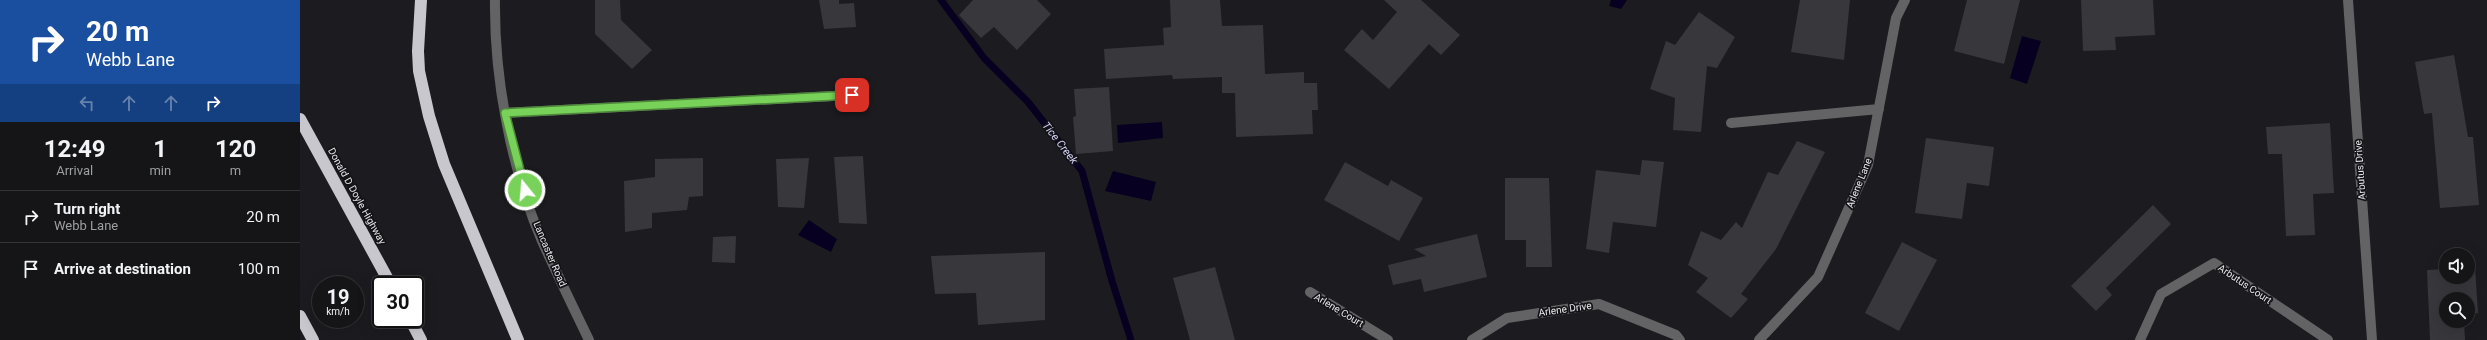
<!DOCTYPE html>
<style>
:root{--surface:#151518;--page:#222225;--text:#f1f3f6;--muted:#9d9fa2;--line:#343437}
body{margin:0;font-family:Roboto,sans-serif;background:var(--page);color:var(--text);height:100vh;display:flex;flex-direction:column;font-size:15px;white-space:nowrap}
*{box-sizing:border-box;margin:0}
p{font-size:13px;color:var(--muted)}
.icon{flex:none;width:22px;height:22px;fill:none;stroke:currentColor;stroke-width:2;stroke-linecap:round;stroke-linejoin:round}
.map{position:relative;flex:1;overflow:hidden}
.side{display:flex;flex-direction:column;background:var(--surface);width:300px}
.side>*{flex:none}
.top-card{background:#1a4fa0;color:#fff;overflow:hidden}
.controls{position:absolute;left:2139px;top:248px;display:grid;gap:8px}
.controls a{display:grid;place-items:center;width:36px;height:36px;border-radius:50%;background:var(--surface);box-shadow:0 4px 16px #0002,0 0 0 1px var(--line);font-size:20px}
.speed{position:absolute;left:12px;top:276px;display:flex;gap:8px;font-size:20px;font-weight:700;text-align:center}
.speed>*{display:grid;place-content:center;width:52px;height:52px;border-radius:50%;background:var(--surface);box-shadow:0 4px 16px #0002,0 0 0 1px var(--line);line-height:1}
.speed small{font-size:10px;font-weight:400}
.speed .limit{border:2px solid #111;border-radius:6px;background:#fff;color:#111}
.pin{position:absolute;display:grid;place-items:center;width:34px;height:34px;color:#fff;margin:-17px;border-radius:8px;box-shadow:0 2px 6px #0006}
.me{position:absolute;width:44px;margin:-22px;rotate:343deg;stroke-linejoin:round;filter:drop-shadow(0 0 3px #0008)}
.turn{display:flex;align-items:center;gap:14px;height:84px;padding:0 20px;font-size:18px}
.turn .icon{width:52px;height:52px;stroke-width:2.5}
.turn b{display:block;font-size:28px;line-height:34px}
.lanes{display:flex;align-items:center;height:38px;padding:0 20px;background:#0003;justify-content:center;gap:20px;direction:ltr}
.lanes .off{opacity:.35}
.eta{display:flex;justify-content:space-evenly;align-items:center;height:68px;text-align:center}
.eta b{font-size:24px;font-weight:700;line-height:28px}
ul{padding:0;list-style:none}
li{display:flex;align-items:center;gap:12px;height:52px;padding:0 20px;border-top:1px solid var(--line)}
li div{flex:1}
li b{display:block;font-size:15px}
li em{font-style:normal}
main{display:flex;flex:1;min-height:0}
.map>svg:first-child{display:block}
.water{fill:#070021}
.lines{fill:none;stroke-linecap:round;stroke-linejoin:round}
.stream{stroke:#070021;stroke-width:7}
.building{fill:#37373c}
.minor{stroke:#636365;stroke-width:10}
.highway{stroke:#c8c7cd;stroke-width:12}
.route-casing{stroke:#4e883a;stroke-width:10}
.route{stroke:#78d259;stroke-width:7}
.labels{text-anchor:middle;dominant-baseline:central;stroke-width:3.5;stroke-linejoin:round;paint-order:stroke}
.street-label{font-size:10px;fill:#e9e8eb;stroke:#131317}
.water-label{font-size:11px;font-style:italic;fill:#d7d5fa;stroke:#131317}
</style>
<main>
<section class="side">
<div class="top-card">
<div class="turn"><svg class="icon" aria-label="right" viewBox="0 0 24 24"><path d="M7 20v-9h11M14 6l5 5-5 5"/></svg><div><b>20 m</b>Webb Lane</div></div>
<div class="lanes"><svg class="icon off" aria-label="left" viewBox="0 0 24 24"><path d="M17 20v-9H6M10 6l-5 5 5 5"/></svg><svg class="icon off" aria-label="ahead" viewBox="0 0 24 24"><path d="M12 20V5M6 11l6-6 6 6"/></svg><svg class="icon off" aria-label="ahead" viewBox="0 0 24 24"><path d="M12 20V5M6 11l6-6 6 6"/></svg><svg class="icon" aria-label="right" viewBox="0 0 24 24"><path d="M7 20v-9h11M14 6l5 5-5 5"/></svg></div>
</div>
<div class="eta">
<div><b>12:49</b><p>Arrival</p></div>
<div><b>1</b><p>min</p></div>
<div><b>120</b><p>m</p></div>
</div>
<ul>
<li><svg class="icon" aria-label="right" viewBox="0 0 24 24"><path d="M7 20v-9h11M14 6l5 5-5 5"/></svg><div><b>Turn right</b><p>Webb Lane</p></div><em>20 m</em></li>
<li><svg class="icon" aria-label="arrive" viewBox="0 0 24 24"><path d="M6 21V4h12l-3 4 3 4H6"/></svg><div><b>Arrive at destination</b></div><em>100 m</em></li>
</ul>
</section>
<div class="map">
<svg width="2187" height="340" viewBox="0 0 2187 340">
<rect width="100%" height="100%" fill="#1c1c20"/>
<path class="water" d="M 1311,0 L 1327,0 L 1321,9 L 1309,6 Z
M 1722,36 L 1741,41 L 1727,84 L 1710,78 Z
M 862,122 L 863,138 L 818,143 L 817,125 Z
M 813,171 L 856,182 L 851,201 L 805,191 Z
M 509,220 L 537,239 L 531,252 L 498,235 Z"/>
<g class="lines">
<path class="stream" d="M 641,0 L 684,58 L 728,102 L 782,171 L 812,281 L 831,340"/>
</g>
<path class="building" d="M 295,0 L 320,0 L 321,20 L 352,50 L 332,69 L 295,34 Z
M 519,0 L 539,0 L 539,4 L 554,3 L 556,27 L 524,29 Z
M 673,0 L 737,0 L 751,14 L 717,50 L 694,27 L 681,38 L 659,15 Z
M 870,0 L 920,0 L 922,26 L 963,25 L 965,74 L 1004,72 L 1004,83 L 1017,83 L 1018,110 L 1012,110 L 1013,134 L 936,137 L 935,93 L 922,93 L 922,77 L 873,79 L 872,75 L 806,79 L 804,49 L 864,45 L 863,28 L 871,27 Z
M 1084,0 L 1121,0 L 1160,35 L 1141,55 L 1129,44 L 1089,89 L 1044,50 L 1062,29 L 1073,40 L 1097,12 Z
M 1500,0 L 1550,0 L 1544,60 L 1491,52 Z
M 1667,0 L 1720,0 L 1704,64 L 1654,51 Z
M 1781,0 L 1853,0 L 1855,35 L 1815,37 L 1816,50 L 1783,51 Z
M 1399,12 L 1435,37 L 1417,68 L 1407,66 L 1401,132 L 1373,130 L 1375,98 L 1350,89 L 1366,41 L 1375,45 Z
M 2154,55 L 2168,137 L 2173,137 L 2179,205 L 2140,208 L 2132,113 L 2124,114 L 2115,62 Z
M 809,87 L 813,151 L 776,154 L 773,117 L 776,116 L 774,89 Z
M 2030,123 L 2034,193 L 2013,194 L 2015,235 L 1986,236 L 1982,154 L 1968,154 L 1966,127 Z
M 1626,138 L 1694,147 L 1689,186 L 1667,183 L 1662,219 L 1615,213 Z
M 1497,141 L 1525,152 L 1476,249 L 1441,294 L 1448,299 L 1431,318 L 1396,292 L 1408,278 L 1388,265 L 1401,231 L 1421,240 L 1436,222 L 1442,228 L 1468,172 L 1478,175 Z
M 563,156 L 567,224 L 539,223 L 534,157 Z
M 403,158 L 403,196 L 389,197 L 387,210 L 352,213 L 352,228 L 325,232 L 324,181 L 355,177 L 355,159 Z
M 509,158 L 504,208 L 478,207 L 476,159 Z
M 1342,160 L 1364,162 L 1356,227 L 1313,222 L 1309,253 L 1286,249 L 1296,170 L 1340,175 Z
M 1045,162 L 1088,186 L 1091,180 L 1123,198 L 1099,241 L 1024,200 Z
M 1205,178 L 1249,178 L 1252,267 L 1226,267 L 1226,240 L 1205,240 Z
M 1853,205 L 1871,224 L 1806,288 L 1812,295 L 1796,311 L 1771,286 Z
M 1177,234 L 1187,277 L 1124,292 L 1121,279 L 1093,285 L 1088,265 L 1126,256 L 1114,249 Z
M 436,236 L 435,263 L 412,262 L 413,237 Z
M 1602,242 L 1637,260 L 1599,331 L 1565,313 Z
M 745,252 L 745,320 L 678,325 L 676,293 L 635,294 L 631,256 Z
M 915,267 L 935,340 L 890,340 L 873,278 Z
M 2175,267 L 2178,313 L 2168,314 L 2168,299 L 2146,299 L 2146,321 L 2164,321 L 2165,340 L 2130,340 L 2127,270 L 2146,269 L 2146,277 L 2168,277 L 2168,268 Z"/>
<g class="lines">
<path class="minor" d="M 195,0 C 194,78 211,169 242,241 C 257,274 273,307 289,340
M 2048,0 L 2072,340
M 205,113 L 552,95
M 1431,123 L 1579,109
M 1010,292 L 1088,340
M 1172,340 L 1207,318 L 1299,304 L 1376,335 L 1380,340
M 1459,340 L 1518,277 L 1568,165 L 1596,18 L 1605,0
M 1840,340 L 1861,294 L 1914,263 L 2028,340"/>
<path class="highway" d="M 121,0 L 118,51 L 119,71 L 129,116 L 144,164 L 218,340
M 0,119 L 91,285
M 0,316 L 13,340
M 110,319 L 121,340"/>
</g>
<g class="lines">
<g class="route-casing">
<path id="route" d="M 225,190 L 205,113 L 552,95"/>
</g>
<use href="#route" class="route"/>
</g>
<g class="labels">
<g class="street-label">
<text transform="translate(2060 170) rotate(-94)">Arbutus Drive</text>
<text transform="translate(1559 183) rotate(-68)">Arlene Lane</text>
<text transform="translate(57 196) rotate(61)">Donald D Doyle Highway</text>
<text transform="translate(250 254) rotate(67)">Lancaster Road</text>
<text transform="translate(1945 284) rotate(34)">Arbutus Court</text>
<text transform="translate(1265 309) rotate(-8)">Arlene Drive</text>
<text transform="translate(1039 310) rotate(31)">Arlene Court</text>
</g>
<g class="water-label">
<text transform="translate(760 143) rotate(52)">Tice Creek</text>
</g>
</g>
</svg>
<div class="controls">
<a><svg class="icon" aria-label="sound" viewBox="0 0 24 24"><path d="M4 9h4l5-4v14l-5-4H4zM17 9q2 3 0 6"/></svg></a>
<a><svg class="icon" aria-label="search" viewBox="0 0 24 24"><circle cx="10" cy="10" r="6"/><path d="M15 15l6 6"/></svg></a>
</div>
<div class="speed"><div>19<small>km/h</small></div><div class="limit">30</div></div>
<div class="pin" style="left:552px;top:95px;background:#d93025"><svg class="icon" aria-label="arrive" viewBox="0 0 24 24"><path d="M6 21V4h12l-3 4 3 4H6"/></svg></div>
<svg class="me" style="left:225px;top:190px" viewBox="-20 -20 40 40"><circle r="17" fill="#78d259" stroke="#fff" stroke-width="3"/><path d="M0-11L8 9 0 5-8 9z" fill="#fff"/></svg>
</div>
</main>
